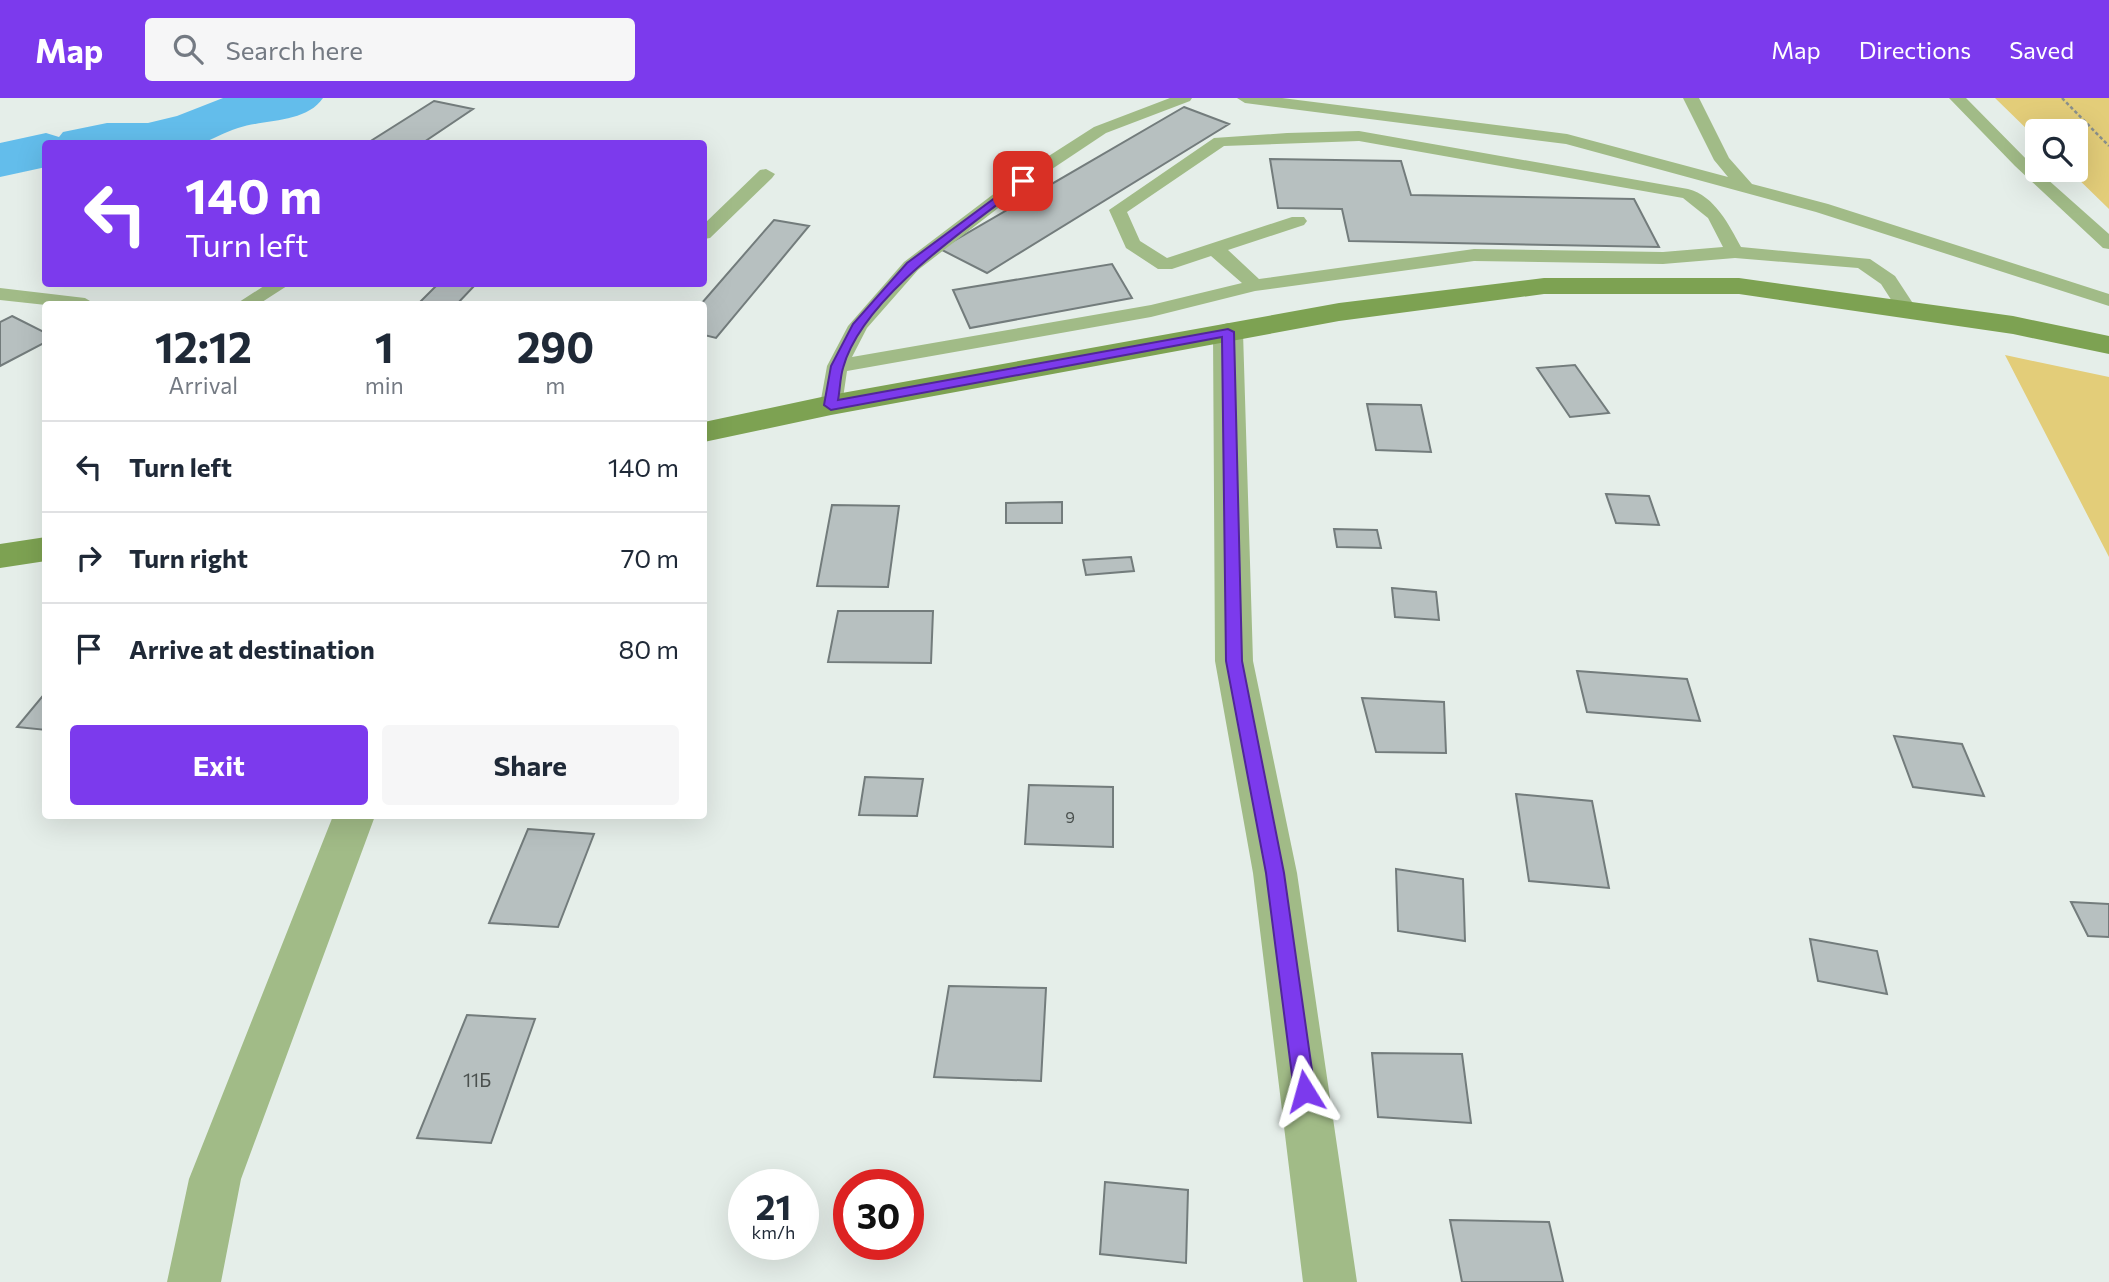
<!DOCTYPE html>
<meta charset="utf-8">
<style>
:root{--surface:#fff;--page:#f6f6f7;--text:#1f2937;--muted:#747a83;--line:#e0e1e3;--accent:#7c3aed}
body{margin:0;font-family:Commissioner,sans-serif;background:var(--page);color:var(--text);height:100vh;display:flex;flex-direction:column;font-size:26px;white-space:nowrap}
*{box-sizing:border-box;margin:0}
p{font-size:23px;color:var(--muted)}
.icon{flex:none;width:38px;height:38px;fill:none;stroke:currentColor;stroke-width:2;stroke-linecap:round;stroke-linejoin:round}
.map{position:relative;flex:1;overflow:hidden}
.side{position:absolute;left:42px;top:203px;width:665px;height:518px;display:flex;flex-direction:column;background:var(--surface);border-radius:7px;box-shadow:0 7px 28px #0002}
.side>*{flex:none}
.banner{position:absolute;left:42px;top:42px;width:665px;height:147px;border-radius:7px;box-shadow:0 7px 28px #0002;background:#7c3aed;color:#fff;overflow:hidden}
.buttons{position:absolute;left:2025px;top:21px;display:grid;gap:14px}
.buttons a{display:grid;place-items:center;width:63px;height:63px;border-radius:7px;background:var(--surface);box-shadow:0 7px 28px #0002;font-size:35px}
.speed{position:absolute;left:728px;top:1071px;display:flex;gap:14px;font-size:35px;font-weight:700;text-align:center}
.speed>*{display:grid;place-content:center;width:91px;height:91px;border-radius:50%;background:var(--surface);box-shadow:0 7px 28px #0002;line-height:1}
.speed small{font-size:18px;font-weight:400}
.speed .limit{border:10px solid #d22;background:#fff;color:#111}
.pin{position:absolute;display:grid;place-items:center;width:60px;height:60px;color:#fff;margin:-30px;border-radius:14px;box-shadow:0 4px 10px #0006}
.me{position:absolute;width:77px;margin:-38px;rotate:352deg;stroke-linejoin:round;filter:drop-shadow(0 0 5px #0008)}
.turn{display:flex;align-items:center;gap:24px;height:147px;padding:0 28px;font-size:32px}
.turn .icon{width:91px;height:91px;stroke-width:2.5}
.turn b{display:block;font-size:49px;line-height:60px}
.eta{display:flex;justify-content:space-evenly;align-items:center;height:119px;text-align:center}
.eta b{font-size:42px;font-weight:700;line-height:49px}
.cta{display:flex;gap:14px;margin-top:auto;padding:14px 28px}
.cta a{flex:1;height:80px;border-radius:7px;background:var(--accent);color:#fff;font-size:28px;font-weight:700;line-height:80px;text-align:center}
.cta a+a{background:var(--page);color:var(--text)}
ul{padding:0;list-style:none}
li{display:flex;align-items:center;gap:21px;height:91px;padding:0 28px;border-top:2px solid var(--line)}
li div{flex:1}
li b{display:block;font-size:26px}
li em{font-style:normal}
header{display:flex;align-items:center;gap:42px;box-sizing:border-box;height:98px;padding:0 35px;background:var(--accent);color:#fff}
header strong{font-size:33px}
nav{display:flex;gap:38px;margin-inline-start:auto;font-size:24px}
.search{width:490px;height:63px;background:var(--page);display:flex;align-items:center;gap:18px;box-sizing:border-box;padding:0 24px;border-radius:7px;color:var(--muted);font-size:26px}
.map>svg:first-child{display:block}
.green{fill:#e3cd79}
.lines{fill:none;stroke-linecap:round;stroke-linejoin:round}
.river{fill:#63bdeb;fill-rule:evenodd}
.building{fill:#b7c0c0;stroke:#737c7c;stroke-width:2}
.path{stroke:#898f8c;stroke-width:2.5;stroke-dasharray:3.5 2.5;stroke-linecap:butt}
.service{fill:#a1bb87;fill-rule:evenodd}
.minor{fill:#a1bb87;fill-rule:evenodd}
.secondary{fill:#7da252;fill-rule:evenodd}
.route{fill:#7c3aed;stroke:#51269a;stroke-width:2}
.labels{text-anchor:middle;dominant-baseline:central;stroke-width:5;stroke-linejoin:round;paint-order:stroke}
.number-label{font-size:16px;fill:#4a504e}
.near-number-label{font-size:19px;fill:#4a504e}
</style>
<header>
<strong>Map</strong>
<div class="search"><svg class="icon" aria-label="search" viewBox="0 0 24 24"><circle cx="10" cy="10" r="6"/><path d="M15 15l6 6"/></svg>Search here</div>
<nav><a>Map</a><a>Directions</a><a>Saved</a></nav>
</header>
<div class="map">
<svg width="2109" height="1184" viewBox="0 0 2109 1184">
<rect width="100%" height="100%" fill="#e5eee9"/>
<path class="green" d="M 1995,0 L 2109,0 L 2109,111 L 2069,72 L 2076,72 L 2076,33 L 2037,33 L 2037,41 Z
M 2005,257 L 2109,279 L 2109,459 Z"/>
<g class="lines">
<path class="river" d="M 223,0 L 323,0 C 306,25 266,21 238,30 C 224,34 213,42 198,46 L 46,46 L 46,69 L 0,79 L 0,45 L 46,35 L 59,39 L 63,34 L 107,25 L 148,25 L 177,18 Z"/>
</g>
<path class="building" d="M 434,3 L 473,11 L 421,46 L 366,46 Z
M 1184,9 L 1229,26 L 987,175 L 940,151 Z
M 1270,61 L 1401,63 L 1411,97 L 1634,101 L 1659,149 L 1349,143 L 1342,111 L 1278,110 Z
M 774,122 L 809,128 L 716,240 L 704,237 L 704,206 L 701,206 Z
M 1112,166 L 1132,200 L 970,230 L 953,192 Z
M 438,186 L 476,186 L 457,206 L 418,206 Z
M 12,218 L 46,235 L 46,244 L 0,268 L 0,224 Z
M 1575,267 L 1609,315 L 1570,319 L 1537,270 Z
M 1367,306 L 1421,307 L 1431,354 L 1376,352 Z
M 1606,396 L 1649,398 L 1659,427 L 1616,425 Z
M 1062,404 L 1062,425 L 1006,425 L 1006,405 Z
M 832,407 L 899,408 L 888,489 L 817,488 Z
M 1334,431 L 1377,432 L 1381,450 L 1337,449 Z
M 1131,459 L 1134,473 L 1086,477 L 1083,462 Z
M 1392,490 L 1436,494 L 1439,522 L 1395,519 Z
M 838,513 L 933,513 L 931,565 L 828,564 Z
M 1577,573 L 1687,581 L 1700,623 L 1587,614 Z
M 46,594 L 46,632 L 17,629 Z
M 1362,600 L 1444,604 L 1446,655 L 1376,654 Z
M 1894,638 L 1962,646 L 1984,698 L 1913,689 Z
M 865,679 L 923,681 L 917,718 L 859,717 Z
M 1029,687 L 1113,689 L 1113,749 L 1025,746 Z
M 1516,696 L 1592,703 L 1609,790 L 1529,783 Z
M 528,731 L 594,736 L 558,829 L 489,825 Z
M 1396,771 L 1463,781 L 1465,843 L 1398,833 Z
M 2071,804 L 2109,806 L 2109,839 L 2088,838 Z
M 1810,841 L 1877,853 L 1887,896 L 1818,883 Z
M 949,888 L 1046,890 L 1041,983 L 934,979 Z
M 467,917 L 535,921 L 491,1045 L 417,1040 Z
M 1372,955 L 1462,956 L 1471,1025 L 1378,1019 Z
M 1105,1084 L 1188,1092 L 1186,1165 L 1100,1156 Z
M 1450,1122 L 1549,1124 L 1563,1184 L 1462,1184 Z"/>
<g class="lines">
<path class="path" d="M 2062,0 L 2109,48"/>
<path class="service" d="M 1170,0 L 1192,0 L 1190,3 L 1106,35 L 1028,87 L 918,172 L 867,230 L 852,259 L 1151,207 L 1242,185 L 1211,158 L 1172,171 L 1158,171 L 1126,150 L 1109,112 L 1214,40 L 1287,35 L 1359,33 L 1688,91 C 1715,98 1729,127 1741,149 L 1870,161 L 1895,178 L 1916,210 L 1906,216 L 1899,214 L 1881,186 L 1858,170 L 1735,160 L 1663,166 L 1474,163 L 1255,193 L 1151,219 L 847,273 L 842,307 L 838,312 L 824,312 L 820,307 L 827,268 L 848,228 L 904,164 L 1016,79 L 1094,29 ZM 1359,43 L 1683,100 L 1708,120 L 1723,149 L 1663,154 L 1474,151 L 1259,181 L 1228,152 L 1304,127 L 1307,123 L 1304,119 L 1292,119 L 1167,160 L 1140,143 L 1127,114 L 1224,48 Z
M 1237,0 L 1282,0 L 1567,36 L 1728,79 L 1714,62 L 1683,0 L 1699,0 L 1729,60 L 1752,86 L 1828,106 L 2109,196 L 2109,208 L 1816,114 L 1566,46 L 1245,5 Z
M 1949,0 L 1966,0 L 2037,72 L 2109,136 L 2109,151 L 2103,150 L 2015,68 Z
M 766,71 L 775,76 L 772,80 L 710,140 L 704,141 L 704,126 L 760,72 Z
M 267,186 L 290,186 L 259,206 L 236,206 Z
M 0,190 L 85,200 L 95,206 L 46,207 L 0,202 Z"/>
<path class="minor" d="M 1228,225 L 1238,228 L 1243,234 L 1253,563 L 1297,775 L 1357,1184 L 1303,1184 L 1253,775 L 1215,563 L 1213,234 L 1218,228 Z
M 333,718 L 375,718 L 241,1081 L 221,1184 L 167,1184 L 189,1081 Z"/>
<path class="secondary" d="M 1544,180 L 1739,180 L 2013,218 L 2109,238 L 2109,256 L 2013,236 L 1739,196 L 1544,196 L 1339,223 L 831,317 L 704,344 L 704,324 L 831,297 L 1339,205 Z
M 46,439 L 46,463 L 0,470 L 0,446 Z"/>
</g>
<path class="route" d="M 1023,79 L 1026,80 L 1026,85 C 970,128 862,199 843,270 C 840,280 840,292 838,302 L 1228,231 L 1234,234 L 1242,563 L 1284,775 L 1315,993 L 1312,1000 L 1305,1003 L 1297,1000 L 1294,993 L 1266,775 L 1226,563 L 1222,239 L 831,312 L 824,307 L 831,268 L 853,226 L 907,165 Z"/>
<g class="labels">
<g class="number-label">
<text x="1070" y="718">9</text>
</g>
<g class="near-number-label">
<text x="477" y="981">11Б</text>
</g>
</g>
</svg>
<div class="buttons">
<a><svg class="icon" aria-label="search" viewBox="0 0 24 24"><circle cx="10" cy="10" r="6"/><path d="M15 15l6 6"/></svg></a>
</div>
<div class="speed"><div>21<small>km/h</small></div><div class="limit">30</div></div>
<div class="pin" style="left:1023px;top:83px;background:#d93025"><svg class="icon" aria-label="arrive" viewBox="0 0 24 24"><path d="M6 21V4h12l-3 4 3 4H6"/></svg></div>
<svg class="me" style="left:1305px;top:993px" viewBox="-20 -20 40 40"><path d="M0-17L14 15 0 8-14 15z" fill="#7c3aed" stroke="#fff" stroke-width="4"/></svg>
<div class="banner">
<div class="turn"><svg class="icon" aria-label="left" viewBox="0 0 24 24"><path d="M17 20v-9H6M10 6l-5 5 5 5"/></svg><div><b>140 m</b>Turn left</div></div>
</div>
<section class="side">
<div class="eta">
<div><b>12:12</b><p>Arrival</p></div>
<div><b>1</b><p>min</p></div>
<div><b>290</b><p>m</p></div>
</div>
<ul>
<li><svg class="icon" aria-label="left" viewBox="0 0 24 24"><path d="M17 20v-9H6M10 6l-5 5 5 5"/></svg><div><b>Turn left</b></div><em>140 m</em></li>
<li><svg class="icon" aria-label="right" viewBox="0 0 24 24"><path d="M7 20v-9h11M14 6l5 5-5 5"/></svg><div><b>Turn right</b></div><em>70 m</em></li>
<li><svg class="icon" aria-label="arrive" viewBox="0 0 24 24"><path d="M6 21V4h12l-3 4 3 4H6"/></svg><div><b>Arrive at destination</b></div><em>80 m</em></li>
</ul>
<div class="cta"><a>Exit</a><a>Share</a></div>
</section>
</div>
